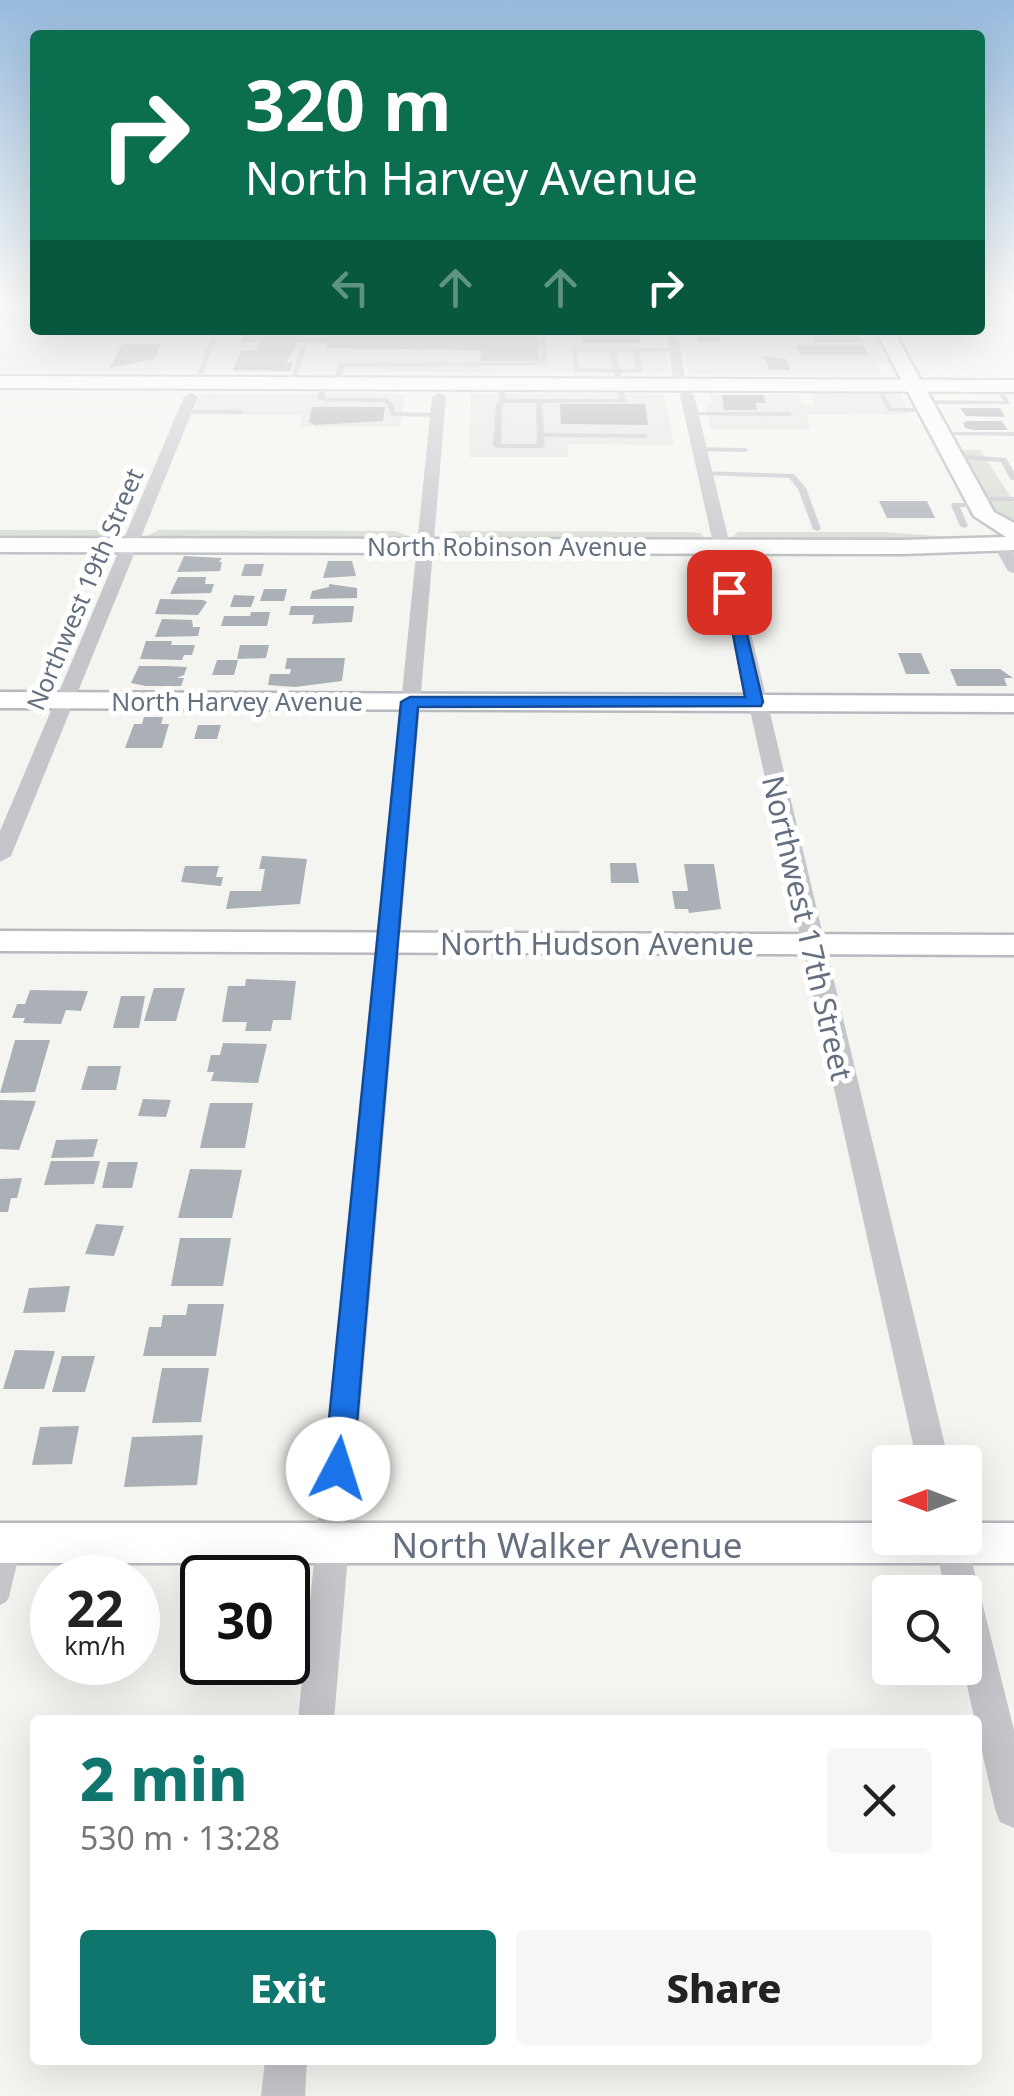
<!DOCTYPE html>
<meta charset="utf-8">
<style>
:root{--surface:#fff;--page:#f6f6f6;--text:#222;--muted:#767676;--accent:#0f766e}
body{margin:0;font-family:"Noto Sans",sans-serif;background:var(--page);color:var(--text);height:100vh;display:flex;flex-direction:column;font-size:38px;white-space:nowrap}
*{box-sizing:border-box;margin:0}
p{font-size:32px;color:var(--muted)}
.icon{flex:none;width:55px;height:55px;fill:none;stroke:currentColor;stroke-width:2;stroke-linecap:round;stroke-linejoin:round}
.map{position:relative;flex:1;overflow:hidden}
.panel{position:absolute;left:30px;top:1715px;width:952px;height:350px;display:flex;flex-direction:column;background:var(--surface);border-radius:10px;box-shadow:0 10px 40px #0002}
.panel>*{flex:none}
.banner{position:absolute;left:30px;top:30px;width:955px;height:305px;border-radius:10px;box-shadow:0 10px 40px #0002;background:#0b6e4f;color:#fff;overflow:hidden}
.needle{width:65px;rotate:270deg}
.buttons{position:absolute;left:872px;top:1445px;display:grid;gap:20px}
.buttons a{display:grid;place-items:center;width:110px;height:110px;border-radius:10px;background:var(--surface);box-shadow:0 10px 40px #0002;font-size:50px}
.speed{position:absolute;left:30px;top:1555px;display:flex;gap:20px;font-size:50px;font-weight:700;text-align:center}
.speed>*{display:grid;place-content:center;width:130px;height:130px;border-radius:50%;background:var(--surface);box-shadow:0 10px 40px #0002;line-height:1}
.speed small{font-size:25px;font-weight:400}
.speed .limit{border:5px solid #111;border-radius:15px;background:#fff;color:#111}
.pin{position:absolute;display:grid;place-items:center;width:85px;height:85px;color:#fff;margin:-42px;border-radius:20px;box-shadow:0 5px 15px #0006}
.me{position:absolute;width:110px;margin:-55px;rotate:5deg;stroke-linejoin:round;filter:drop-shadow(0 0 8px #0008)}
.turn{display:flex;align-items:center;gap:35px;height:210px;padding:0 50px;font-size:45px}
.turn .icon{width:130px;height:130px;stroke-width:2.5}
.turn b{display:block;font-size:70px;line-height:85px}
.lanes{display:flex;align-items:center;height:95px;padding:0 50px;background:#0003;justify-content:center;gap:50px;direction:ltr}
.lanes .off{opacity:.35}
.round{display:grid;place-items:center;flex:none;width:105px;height:105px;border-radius:10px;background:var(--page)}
.headline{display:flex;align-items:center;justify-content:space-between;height:170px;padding:0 50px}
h1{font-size:60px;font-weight:800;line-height:75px;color:var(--accent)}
.button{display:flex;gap:20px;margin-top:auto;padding:20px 50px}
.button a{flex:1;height:115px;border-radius:10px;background:var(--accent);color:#fff;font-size:40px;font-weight:800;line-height:115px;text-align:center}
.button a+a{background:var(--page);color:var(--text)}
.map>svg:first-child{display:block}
.built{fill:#e4e6e4}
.green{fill:#d4dbd1}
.building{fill:#aab0b6}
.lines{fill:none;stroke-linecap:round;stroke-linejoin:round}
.secondary-casing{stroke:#b6b9be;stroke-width:5}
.primary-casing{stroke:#b5b7bb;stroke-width:4}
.lane{fill:#c4c6ca;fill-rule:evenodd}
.street{fill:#c4c6ca;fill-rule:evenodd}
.secondary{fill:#fff;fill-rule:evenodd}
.primary{fill:#fff;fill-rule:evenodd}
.route{fill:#1a73e8;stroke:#114b97;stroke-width:2.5}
.labels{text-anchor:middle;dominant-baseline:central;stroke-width:10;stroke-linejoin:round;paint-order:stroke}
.far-street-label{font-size:25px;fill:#647080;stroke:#fff}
.street-label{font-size:30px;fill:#647080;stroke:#fff}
.near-street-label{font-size:35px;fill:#647080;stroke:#fff}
</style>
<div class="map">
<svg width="1014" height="2096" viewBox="0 0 1014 2096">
<rect width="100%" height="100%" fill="#f4f4f0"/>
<path class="built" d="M 35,305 L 35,330 L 661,330 L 671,373 L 0,371 L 0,306 Z
M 679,330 L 870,330 L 888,363 L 876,364 L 882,375 L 689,374 Z
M 810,389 L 886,390 L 888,394 L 900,394 L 910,414 L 806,415 L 811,429 L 711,429 L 705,405 L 713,403 L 709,395 L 799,394 L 802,404 L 815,405 Z
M 201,393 L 405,394 L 400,427 L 300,427 L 302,415 L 192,415 Z
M 471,393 L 664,394 L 674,445 L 568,444 L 568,457 L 469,457 Z"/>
<path class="green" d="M 960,450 L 980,450 L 1014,502 L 1014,529 L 999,521 Z
M 0,530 L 111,530 L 122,534 L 112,541 L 0,541 Z
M 159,530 L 395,531 L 409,536 L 408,539 L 143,538 Z
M 455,531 L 688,532 L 700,533 L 705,539 L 441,538 L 443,534 Z
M 738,532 L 885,532 L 961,538 L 888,544 L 730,539 Z"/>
<path class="building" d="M 245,330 L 538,334 L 539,361 L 480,361 L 481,350 L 326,348 L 328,343 L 298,342 L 286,362 L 293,362 L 290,371 L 233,370 L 241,351 L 257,350 L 260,342 L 241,342 Z
M 581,330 L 639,330 L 641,343 L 582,343 Z
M 695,330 L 717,330 L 721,341 L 698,341 Z
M 830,330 L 855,330 L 862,342 L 815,342 L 812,336 L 833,336 Z
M 122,344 L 161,344 L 154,359 L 110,368 Z
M 796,345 L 863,345 L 868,355 L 800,355 Z
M 764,356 L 786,359 L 790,370 L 769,370 Z
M 722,395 L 763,395 L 766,403 L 755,403 L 757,410 L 724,410 Z
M 560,404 L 645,404 L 648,425 L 561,424 Z
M 312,407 L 385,407 L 383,421 L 315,425 L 309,422 Z
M 960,408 L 1000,408 L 1005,417 L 966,416 Z
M 967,421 L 1002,421 L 1008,430 L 973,430 L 965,428 L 963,423 Z
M 879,501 L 927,501 L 935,518 L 887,518 Z
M 184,556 L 222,558 L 219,562 L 222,562 L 220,571 L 177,572 Z
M 328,561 L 352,561 L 356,576 L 323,578 Z
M 245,564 L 264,564 L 261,576 L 241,576 Z
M 178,577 L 206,577 L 205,584 L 214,584 L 211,593 L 170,594 Z
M 329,584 L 357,588 L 357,598 L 310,599 L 312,591 L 329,587 Z
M 264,589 L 287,589 L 284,601 L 260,601 Z
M 234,595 L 255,596 L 251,607 L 230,607 Z
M 160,599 L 203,600 L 207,602 L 198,615 L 155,614 Z
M 291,606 L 354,606 L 352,622 L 312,624 L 314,615 L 289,615 Z
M 251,612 L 270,612 L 267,626 L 221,626 L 224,616 L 250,616 Z
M 162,619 L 192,620 L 193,627 L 200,627 L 198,636 L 155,637 Z
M 146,641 L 172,641 L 171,645 L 195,645 L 192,655 L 184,655 L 182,660 L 140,659 Z
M 240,645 L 269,645 L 266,658 L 237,659 Z
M 898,653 L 921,653 L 930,674 L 906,674 Z
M 287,658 L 345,658 L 342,681 L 295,687 L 268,685 L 270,674 L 290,674 L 291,669 L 285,669 Z
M 217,660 L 238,660 L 234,675 L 212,675 Z
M 139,666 L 166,666 L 187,667 L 184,675 L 177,678 L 184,678 L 181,686 L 146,686 L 131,683 Z
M 950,669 L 1000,669 L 1013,678 L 1004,678 L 1007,686 L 957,686 Z
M 144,717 L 163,717 L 161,724 L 169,724 L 162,748 L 125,748 L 134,724 L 142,724 Z
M 198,725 L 221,725 L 217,739 L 194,739 Z
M 262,856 L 307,859 L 300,904 L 226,909 L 230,891 L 261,891 L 265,869 L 259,869 Z
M 610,863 L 636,863 L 639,883 L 611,883 Z
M 684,864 L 714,864 L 721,909 L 689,913 L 688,909 L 675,909 L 672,891 L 688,891 Z
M 185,866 L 219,866 L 216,877 L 223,877 L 221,886 L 181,882 Z
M 246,979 L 296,981 L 291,1020 L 273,1020 L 271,1031 L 245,1031 L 247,1022 L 222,1022 L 228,986 L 245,986 Z
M 154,988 L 185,988 L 176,1021 L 144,1021 Z
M 30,990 L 88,991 L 81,1011 L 66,1010 L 61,1024 L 23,1023 L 25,1018 L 12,1018 L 17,1004 L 25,1004 Z
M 121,996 L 145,996 L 139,1028 L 113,1028 Z
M 15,1040 L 50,1040 L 35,1092 L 0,1093 Z
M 223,1043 L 267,1044 L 258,1083 L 211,1081 L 214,1072 L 207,1072 L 211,1055 L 220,1055 Z
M 88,1066 L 121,1066 L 116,1090 L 81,1090 Z
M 143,1099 L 171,1100 L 166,1117 L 138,1116 Z
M 0,1100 L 36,1101 L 19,1150 L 0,1149 Z
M 210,1103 L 253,1103 L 245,1148 L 200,1148 Z
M 98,1139 L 93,1157 L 51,1158 L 56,1140 Z
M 51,1161 L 100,1161 L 94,1184 L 44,1185 Z
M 108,1162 L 138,1162 L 132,1188 L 102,1188 Z
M 190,1169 L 242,1170 L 232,1218 L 178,1218 Z
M 22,1178 L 17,1198 L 11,1198 L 8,1212 L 0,1212 L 0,1179 Z
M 96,1224 L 124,1226 L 114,1256 L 85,1254 Z
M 180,1238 L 231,1238 L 223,1286 L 171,1286 Z
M 70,1286 L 65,1312 L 23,1313 L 29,1288 Z
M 188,1304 L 224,1304 L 216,1356 L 143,1356 L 149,1327 L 161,1327 L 163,1315 L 186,1315 Z
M 15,1350 L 55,1351 L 44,1389 L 3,1389 Z
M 62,1356 L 95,1356 L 85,1392 L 52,1392 Z
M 162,1368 L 209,1368 L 201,1422 L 152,1423 Z
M 79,1426 L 72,1464 L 32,1465 L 40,1427 Z
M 203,1435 L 197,1485 L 124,1487 L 132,1437 Z"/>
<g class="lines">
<g class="secondary-casing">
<path id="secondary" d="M 875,330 L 893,330 L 994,512 L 1014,523 L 1014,550 L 902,554 L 0,552 L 0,538 L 902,540 L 1006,537 L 974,516 Z
M 0,692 L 1014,696 L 1014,712 L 0,708 Z
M 0,931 L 1014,935 L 1014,955 L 0,951 Z
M 0,1523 L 890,1523 L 890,1538 L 965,1538 L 965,1523 L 1014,1523 L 1014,1563 L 0,1563 Z"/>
</g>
<g class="primary-casing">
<path id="primary" d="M 0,376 L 1014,380 L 1014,392 L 0,388 Z"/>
</g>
<path class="lane" d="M 214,330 L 220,330 L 199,383 L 194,384 Z
M 538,330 L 544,330 L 547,361 L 540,365 L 344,367 L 340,383 L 337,385 L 334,383 L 338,365 L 341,363 L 537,362 L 541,360 Z
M 303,346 L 306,348 L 295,383 L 290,384 L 300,348 Z
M 675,348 L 677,351 L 640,352 L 642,372 L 621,373 L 626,402 L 542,403 L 544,433 L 644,434 L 647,434 L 647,438 L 544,437 L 545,446 L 541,448 L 497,448 L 493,446 L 496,405 L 500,401 L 498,382 L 503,383 L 506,399 L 620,399 L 614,373 L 574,371 L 572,349 ZM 577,352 L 609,352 L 613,369 L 579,368 ZM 616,352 L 633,352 L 636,369 L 620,369 ZM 505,403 L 536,403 L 537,444 L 501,444 L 502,405 Z
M 324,381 L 327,383 L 324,397 L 327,398 L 384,398 L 392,402 L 396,412 L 437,413 L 440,415 L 437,417 L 393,416 L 390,414 L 387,404 L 383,402 L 324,401 L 317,398 L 321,383 Z
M 876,382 L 879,384 L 892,408 L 928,408 L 931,410 L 928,412 L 888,411 L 873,384 Z
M 998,384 L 1001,386 L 1010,404 L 924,404 L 921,402 L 924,400 L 1003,401 L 995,386 Z
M 185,410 L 241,410 L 244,412 L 241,414 L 183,413 L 183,411 Z
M 688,412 L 790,412 L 793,414 L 790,416 L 686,415 L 686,413 Z
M 941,432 L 1014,432 L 1014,436 L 939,435 L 937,434 Z
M 697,447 L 745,448 L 749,450 L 745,452 L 694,451 L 693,449 Z
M 952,454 L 1006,458 L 1014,472 L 1014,480 L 1011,480 L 1001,462 L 949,458 L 948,456 Z
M 699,471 L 794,474 L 806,488 L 821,529 L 817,531 L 813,529 L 798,489 L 789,478 L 702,475 L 698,473 Z
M 973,497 L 1014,497 L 1014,501 L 973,501 Z
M 952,503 L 979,503 L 983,505 L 979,507 L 960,507 L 968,526 L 964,528 L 960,526 L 951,505 Z
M 13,1540 L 19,1542 L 21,1547 L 9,1597 L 6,1602 L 0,1605 L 0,1564 L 7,1542 Z"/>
<path class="street" d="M 666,330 L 678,330 L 686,387 L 674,384 Z
M 687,391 L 694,395 L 949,1462 L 917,1462 L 680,395 Z
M 191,393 L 198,397 L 11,856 L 0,862 L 0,831 L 184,397 Z
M 439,393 L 446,397 L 334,1720 L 298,1720 L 432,397 Z
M 994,540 L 1008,543 L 1014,554 L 1014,573 L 1008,571 L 992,543 Z
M 965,1534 L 1014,1730 L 1014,1828 L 1000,1822 L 995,1809 L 963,1668 L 965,1592 L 946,1592 L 933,1538 L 965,1538 Z
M 265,2060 L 307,2060 L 305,2096 L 261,2096 Z"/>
<use href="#secondary" class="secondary"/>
<use href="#primary" class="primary"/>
</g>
<linearGradient id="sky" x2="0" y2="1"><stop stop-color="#97bbdd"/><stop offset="0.51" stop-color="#fafaf8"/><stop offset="1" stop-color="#fafaf8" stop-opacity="0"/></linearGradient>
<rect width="1014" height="595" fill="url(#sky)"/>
<path class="route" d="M 724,588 L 737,592 L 763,702 L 761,706 L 418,707 L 353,1469 L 349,1478 L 338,1481 L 328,1478 L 324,1469 L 401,702 L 410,697 L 745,697 Z"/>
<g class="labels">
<g class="far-street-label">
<text x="507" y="546">North Robinson Avenue</text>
<text transform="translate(84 589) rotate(-67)">Northwest 19th Street</text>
<text x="237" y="701">North Harvey Avenue</text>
</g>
<g class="street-label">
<text transform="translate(808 928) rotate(77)">Northwest 17th Street</text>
<text x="597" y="943">North Hudson Avenue</text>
</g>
<g class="near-street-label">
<text x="567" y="1544">North Walker Avenue</text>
</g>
</g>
</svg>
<div class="buttons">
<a><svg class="needle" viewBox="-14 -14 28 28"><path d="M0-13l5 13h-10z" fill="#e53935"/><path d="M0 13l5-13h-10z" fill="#767676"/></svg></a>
<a><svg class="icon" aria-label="search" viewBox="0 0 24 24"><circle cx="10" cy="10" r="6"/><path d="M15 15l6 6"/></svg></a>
</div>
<div class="speed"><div>22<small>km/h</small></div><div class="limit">30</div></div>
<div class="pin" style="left:729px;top:592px;background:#d93025"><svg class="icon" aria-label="arrive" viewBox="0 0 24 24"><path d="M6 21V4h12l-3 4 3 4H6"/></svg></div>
<svg class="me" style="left:338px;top:1469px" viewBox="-20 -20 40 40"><circle r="19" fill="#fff"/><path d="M0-13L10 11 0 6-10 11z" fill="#1a73e8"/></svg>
<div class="banner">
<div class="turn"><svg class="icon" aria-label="right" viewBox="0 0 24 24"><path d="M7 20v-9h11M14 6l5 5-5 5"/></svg><div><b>320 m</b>North Harvey Avenue</div></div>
<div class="lanes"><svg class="icon off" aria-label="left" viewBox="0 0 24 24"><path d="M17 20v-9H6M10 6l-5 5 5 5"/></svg><svg class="icon off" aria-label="ahead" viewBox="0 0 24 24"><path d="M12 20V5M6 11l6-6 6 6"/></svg><svg class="icon off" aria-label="ahead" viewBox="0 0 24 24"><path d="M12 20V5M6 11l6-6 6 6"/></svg><svg class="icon" aria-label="right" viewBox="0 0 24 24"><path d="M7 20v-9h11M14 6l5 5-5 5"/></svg></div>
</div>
<section class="panel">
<div class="headline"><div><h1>2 min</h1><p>530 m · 13:28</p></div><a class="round"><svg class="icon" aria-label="close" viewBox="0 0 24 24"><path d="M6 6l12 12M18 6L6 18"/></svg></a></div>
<div class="button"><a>Exit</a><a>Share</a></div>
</section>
</div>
